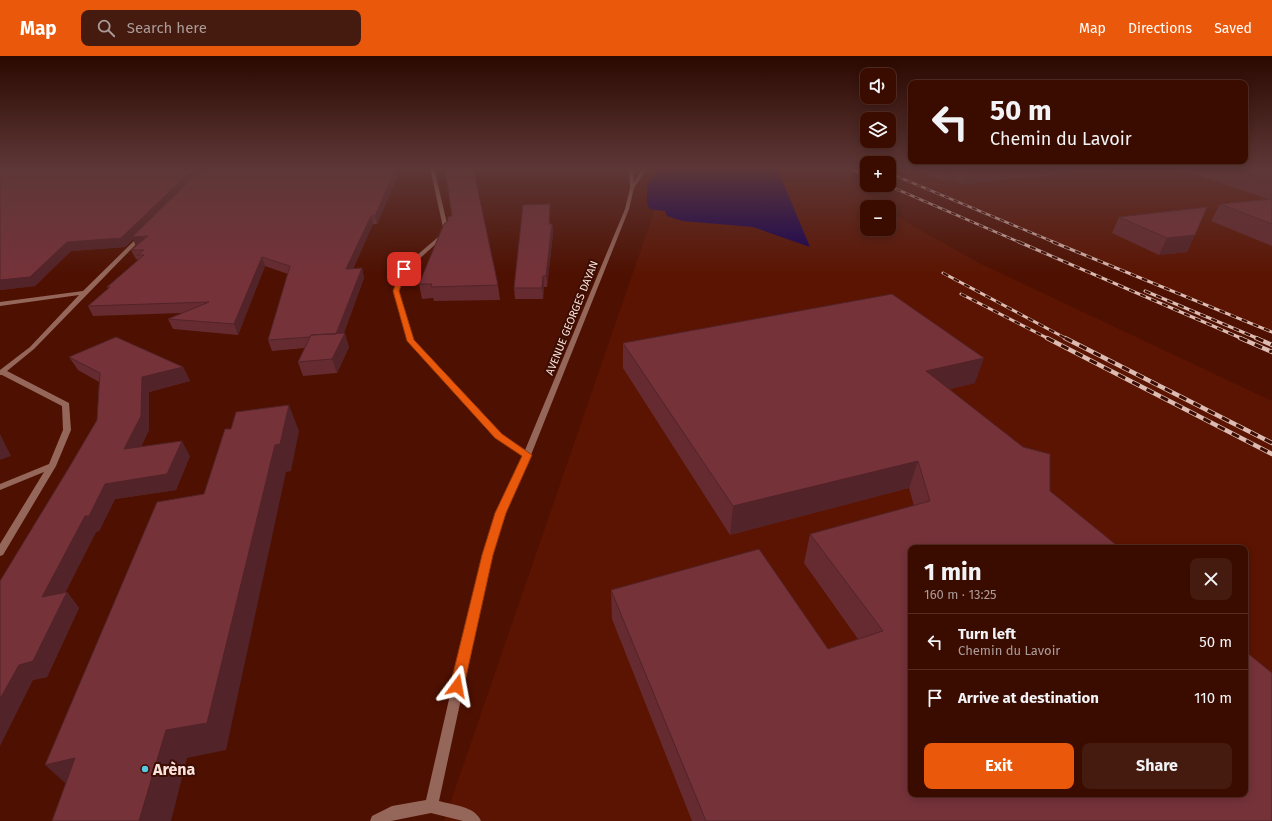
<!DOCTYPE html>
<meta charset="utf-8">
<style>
:root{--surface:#3a0c00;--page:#451a0f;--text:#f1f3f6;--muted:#ab9b99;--line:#542c22;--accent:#ea580c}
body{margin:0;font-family:"Fira Sans",sans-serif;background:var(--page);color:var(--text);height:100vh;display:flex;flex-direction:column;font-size:15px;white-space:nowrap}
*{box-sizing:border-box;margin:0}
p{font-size:13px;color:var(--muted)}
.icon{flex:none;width:22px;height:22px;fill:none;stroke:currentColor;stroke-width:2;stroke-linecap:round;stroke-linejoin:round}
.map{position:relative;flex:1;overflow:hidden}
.drawer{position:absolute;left:908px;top:489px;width:340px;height:252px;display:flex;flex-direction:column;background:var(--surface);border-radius:8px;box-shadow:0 2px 10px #0003,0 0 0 1px var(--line)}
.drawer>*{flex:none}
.top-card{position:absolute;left:908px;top:24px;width:340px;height:84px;border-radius:8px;box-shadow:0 2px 10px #0003,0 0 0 1px var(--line);background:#3a0c00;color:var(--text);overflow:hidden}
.controls{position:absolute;left:860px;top:12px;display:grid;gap:8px}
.controls a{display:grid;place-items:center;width:36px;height:36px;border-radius:8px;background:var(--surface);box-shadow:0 2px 10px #0003,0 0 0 1px var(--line);font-size:20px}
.pin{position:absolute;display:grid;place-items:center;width:34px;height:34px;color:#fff;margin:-17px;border-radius:8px;box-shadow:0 2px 6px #0006}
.me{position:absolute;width:44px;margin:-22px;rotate:13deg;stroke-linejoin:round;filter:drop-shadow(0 0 3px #0008)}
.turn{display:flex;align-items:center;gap:14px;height:84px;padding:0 16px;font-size:18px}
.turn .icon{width:52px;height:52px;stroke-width:2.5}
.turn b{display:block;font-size:28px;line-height:34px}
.round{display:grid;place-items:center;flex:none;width:42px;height:42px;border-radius:8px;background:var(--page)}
.summary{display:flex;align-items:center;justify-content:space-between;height:68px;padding:0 16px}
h1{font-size:24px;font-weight:700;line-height:30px}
.cta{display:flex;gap:8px;margin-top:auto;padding:8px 16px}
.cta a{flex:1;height:46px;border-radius:8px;background:var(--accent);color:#fff;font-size:16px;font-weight:700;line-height:46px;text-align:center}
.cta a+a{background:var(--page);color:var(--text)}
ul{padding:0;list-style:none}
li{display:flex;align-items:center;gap:12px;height:56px;padding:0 16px;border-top:1px solid var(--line)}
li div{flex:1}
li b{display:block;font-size:15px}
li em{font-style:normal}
header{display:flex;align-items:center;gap:24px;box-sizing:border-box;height:56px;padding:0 20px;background:var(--accent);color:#fff}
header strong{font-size:19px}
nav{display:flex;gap:22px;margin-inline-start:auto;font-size:14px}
.search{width:280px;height:36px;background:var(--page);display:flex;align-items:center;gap:10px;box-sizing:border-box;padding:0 14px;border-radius:8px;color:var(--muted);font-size:15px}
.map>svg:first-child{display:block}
.built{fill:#5b1401;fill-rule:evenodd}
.water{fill:#120057}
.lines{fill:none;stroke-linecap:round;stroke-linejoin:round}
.minor{fill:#95675b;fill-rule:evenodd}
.tertiary{fill:#95675b;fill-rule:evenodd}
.rail-far2-casing{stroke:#dbbbb2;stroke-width:2.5}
.rail-far1-casing{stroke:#dbbbb2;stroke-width:3}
.rail-casing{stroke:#dbbbb2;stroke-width:4.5}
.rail-far2{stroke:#3c0d02;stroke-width:1.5;stroke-dasharray:5;stroke-linecap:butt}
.rail-far1{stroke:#3c0d02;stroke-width:2;stroke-dasharray:6;stroke-linecap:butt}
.rail{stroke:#3c0d02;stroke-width:3;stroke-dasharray:8;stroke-linecap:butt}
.wall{fill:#652b31}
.shaded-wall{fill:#522328}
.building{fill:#753239;stroke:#522328}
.route{fill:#ea580c;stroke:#983908}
.poi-dot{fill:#58c9e3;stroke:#3c0d02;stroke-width:1.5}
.labels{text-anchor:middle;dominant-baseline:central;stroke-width:4;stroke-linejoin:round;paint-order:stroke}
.far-street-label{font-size:11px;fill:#fbe2db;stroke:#3c0d02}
.near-poi-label{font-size:16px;font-weight:bold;fill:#fbe2db;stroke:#3c0d02;text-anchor:start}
</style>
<header>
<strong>Map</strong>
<div class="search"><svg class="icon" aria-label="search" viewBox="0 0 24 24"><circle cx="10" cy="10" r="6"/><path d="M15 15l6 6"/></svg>Search here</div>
<nav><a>Map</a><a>Directions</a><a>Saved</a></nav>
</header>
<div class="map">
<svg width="1272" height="765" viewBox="0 0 1272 765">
<rect width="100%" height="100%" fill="#4e1000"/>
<path class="built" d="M 669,112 L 824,112 L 853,128 L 886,151 L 867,151 L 867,173 L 889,173 L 889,153 L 908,167 L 979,207 L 1272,345 L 1272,765 L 444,765 ZM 911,492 L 1245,492 L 1245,738 L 911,738 Z
M 889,112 L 1272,112 L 1272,278 L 889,117 Z"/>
<path class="water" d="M 661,112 L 777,112 L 810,191 L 753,171 L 683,165 L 667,160 L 665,155 L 650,153 L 647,148 L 647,128 Z"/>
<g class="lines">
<path class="minor" d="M 430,112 L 434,112 L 449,176 L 407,214 L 399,235 L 414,284 L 501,378 L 530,397 L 531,399 L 530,401 L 524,401 L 495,382 L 408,285 L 393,235 L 402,212 L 444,176 Z
M 141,178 L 145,179 L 34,293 L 7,315 L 69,347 L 71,374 L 56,410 L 3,499 L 0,500 L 0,488 L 44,416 L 0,434 L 0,428 L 49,408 L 63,374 L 62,350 L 2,319 L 0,319 L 0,314 L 30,291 L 79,239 L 0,250 L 0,246 L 83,235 Z"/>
<path class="tertiary" d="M 629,112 L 633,112 L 634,126 L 643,112 L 647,112 L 634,132 L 629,153 L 531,399 L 506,457 L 492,499 L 439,745 C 453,749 475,750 481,765 L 463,765 L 431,757 L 391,765 L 370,765 L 372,760 L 392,750 L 426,744 L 482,499 L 496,457 L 523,399 L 625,153 L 630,132 Z"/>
<g class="rail-far2-casing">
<path id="rail-far2" d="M 849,112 L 867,120
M 889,117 L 1056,187
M 887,129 L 1021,187"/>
</g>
<g class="rail-far1-casing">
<path id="rail-far1" d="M 1019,186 L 1243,283
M 1053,186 L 1272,276
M 943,217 L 1067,283
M 1145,235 L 1259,283
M 961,238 L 1049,283"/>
</g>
<g class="rail-casing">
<path id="rail" d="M 1047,282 L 1272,398
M 1065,282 L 1272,387
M 1240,282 L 1272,296
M 1256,282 L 1272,289"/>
</g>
<use href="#rail-far2" class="rail-far2"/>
<use href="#rail-far1" class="rail-far1"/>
<use href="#rail" class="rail"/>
</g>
<path class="wall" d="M 0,112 L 401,112 L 377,168 L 373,168 L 353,213 L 362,212 L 364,222 L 344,277 L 349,291 L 337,317 L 303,320 L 298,306 L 305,292 L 272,295 L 268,284 L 288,218 L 265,210 L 238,279 L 173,273 L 168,263 L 183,257 L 93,260 L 88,250 L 108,233 L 107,231 L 139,204 L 136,203 L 131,194 L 136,190 L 133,183 L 125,191 L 71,195 L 35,230 L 0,234 Z
M 915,112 L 1115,112 L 963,128 L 954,124 L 941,125 Z
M 1177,112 L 1272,112 L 1272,190 L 1211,165 L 1220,148 L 1268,143 Z
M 1207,151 L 1187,196 L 1159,199 L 1112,177 L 1119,161 Z
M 550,157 L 550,168 L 552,168 L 553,177 L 547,231 L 544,231 L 543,243 L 515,243 L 514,232 Z
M 444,168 L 498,229 L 500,244 L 434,245 L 433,242 L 422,243 L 419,228 Z
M 623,287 L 975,327 L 950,333 L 1050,435 L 1272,765 L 692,765 L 612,563 L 611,534 L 828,593 L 858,583 L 804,507 L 810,478 L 914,450 L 909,432 L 730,479 L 623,312 Z
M 69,301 L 183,311 L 190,325 L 149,336 L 149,374 L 141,391 L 190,400 L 176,434 L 115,443 L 99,475 L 96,476 L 65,537 L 67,536 L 79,552 L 47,621 L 33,624 L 70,410 L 97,364 L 99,326 L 78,314 Z"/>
<path class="shaded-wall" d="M 200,112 L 217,112 L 136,190 L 133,183 L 125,191 L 71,195 L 35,230 L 0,234 L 0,224 Z
M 396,112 L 401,112 L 377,168 L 375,160 Z
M 944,112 L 958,112 L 954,124 L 941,125 Z
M 967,112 L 1115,112 L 963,128 Z
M 550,148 L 550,178 L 549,168 Z
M 371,160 L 373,168 L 348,223 L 346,213 Z
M 552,168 L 553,177 L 547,231 L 546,220 Z
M 1195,179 L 1187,196 L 1159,199 L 1167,182 Z
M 262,201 L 265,210 L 238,279 L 234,268 Z
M 362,212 L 364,222 L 340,287 L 345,277 L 349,291 L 337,317 L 332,303 L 336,279 Z
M 543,220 L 544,231 L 543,243 L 542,232 Z
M 984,302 L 975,327 L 918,341 L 926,315 Z
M 183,311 L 190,325 L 149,336 L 149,374 L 133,408 L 124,393 L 142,321 Z
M 289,349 L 299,375 L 291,415 L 286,416 L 226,694 L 187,702 L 171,765 L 139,765 L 166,674 L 275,389 Z
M 0,378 L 11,400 L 0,404 Z
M 182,385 L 190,400 L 176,434 L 115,443 L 99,475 L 96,476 L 55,556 L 42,541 L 85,460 L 105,428 Z
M 918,405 L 909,432 L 730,479 L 733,450 Z
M 67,536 L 79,552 L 47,621 L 33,624 L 0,690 L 0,643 L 19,609 Z
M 75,702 L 74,735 L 45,709 Z"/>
<path class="building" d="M 0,112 L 200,112 L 188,118 L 121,182 L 67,186 L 30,221 L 0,224 Z
M 211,112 L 396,112 L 375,160 L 371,160 L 346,213 L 362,212 L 336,278 L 311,279 L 310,281 L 268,284 L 290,210 L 262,201 L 234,268 L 168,263 L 209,246 L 88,250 L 110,231 L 107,231 L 144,199 L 137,199 L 144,194 L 131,194 L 148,180 L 132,181 L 192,122 Z
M 445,112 L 473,112 L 498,229 L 431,231 L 432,228 L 419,228 L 444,168 L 448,164 L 448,161 L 452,160 Z
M 1229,112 L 1272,112 L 1272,126 Z
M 1272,143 L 1272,168 L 1220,148 Z
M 550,148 L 549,168 L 552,168 L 546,220 L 543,220 L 542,232 L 514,232 L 523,149 Z
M 1207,151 L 1195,179 L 1167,182 L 1119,161 Z
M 892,238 L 984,302 L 926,315 L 1023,391 L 1050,398 L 1050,435 L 1120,492 L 911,492 L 911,738 L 1245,738 L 1245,595 L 1272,617 L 1272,765 L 706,765 L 611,534 L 759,493 L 828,593 L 883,575 L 810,478 L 930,445 L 918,405 L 733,450 L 623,287 Z
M 345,277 L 332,303 L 298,306 L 311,279 Z
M 116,281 L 183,311 L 142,321 L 141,360 L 124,393 L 182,385 L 167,418 L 105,428 L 89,460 L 85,460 L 42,541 L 67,536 L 33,605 L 19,609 L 0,643 L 0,525 L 70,410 L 97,364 L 100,317 L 69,301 Z
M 289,349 L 280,388 L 275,389 L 207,667 L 166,674 L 139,765 L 52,765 L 75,702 L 45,709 L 157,446 L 204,438 L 225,373 L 231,373 L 236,356 Z"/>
<linearGradient id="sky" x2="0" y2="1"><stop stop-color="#2b0900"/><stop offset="0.51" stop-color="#5d3737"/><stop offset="1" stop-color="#5d3737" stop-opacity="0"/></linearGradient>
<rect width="1272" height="219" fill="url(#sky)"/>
<path class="route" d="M 404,211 L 407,213 L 399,235 L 414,284 L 502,378 L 532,399 L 506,457 L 493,499 L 464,630 L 462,634 L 457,636 L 452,634 L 450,630 L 482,499 L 495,457 L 522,400 L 495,382 L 407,285 L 393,235 L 401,213 Z"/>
<circle class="poi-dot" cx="145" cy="713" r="4"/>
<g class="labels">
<g class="far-street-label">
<text transform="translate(572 262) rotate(-68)">AVENUE GEORGES DAYAN</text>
</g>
<g class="near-poi-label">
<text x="153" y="713">Arèna</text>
</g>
</g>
</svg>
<div class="controls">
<a><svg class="icon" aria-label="sound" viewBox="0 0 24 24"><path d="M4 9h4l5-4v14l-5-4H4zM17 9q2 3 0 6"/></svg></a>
<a><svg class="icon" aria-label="layers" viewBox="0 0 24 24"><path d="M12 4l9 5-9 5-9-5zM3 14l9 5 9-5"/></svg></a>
<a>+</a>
<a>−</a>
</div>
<div class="pin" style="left:404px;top:213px;background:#d93025"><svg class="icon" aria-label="arrive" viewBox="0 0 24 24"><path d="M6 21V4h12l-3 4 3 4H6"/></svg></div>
<svg class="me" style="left:457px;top:630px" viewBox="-20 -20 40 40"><path d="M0-17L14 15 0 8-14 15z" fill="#ea580c" stroke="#fff" stroke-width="4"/></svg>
<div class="top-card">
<div class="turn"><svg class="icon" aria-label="left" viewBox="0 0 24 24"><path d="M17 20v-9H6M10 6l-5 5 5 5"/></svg><div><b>50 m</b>Chemin du Lavoir</div></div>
</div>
<section class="drawer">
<div class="summary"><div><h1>1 min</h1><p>160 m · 13:25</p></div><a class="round"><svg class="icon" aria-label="close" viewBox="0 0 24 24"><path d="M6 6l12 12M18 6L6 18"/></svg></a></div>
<ul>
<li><svg class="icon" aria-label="left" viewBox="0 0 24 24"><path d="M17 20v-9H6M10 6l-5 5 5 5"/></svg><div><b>Turn left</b><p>Chemin du Lavoir</p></div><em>50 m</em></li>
<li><svg class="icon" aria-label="arrive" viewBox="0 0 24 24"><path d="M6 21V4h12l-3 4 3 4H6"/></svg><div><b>Arrive at destination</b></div><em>110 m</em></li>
</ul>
<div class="cta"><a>Exit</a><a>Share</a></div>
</section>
</div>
